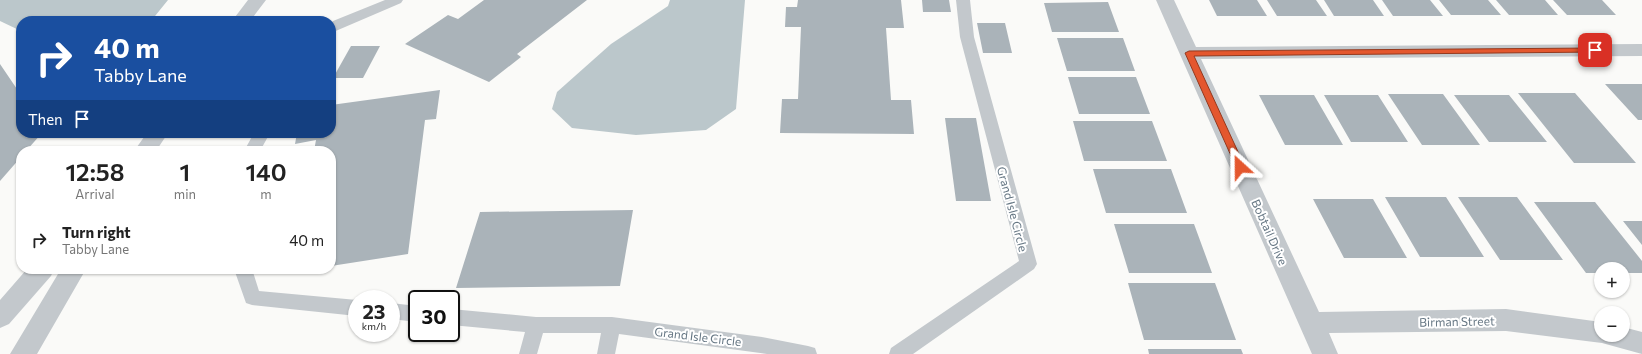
<!DOCTYPE html>
<meta charset="utf-8">
<style>
:root{--surface:#fff;--page:#f6f6f6;--text:#222;--muted:#767676}
body{margin:0;font-family:Commissioner,sans-serif;background:var(--page);color:var(--text);height:100vh;display:flex;flex-direction:column;font-size:15px;white-space:nowrap}
*{box-sizing:border-box;margin:0}
p{font-size:13px;color:var(--muted)}
.icon{flex:none;width:22px;height:22px;fill:none;stroke:currentColor;stroke-width:2;stroke-linecap:round;stroke-linejoin:round}
.map{position:relative;flex:1;overflow:hidden}
.panel{position:absolute;left:16px;top:146px;width:320px;height:128px;display:flex;flex-direction:column;background:var(--surface);border-radius:16px;box-shadow:0 1px 3px #0004}
.panel>*{flex:none}
.guide{position:absolute;left:16px;top:16px;width:320px;height:122px;border-radius:16px;box-shadow:0 1px 3px #0004;background:#1a4fa0;color:#fff;overflow:hidden}
.tools{position:absolute;left:1594px;top:262px;display:grid;gap:8px}
.tools a{display:grid;place-items:center;width:36px;height:36px;border-radius:50%;background:var(--surface);box-shadow:0 1px 3px #0004;font-size:20px}
.speed{position:absolute;left:348px;top:290px;display:flex;gap:8px;font-size:20px;font-weight:700;text-align:center}
.speed>*{display:grid;place-content:center;width:52px;height:52px;border-radius:50%;background:var(--surface);box-shadow:0 1px 3px #0004;line-height:1}
.speed small{font-size:10px;font-weight:400}
.speed .limit{border:2px solid #111;border-radius:6px;background:#fff;color:#111}
.pin{position:absolute;display:grid;place-items:center;width:34px;height:34px;color:#fff;margin:-17px;border-radius:8px;box-shadow:0 2px 6px #0006}
.me{position:absolute;width:44px;margin:-22px;rotate:336deg;stroke-linejoin:round;filter:drop-shadow(0 0 3px #0008)}
.turn{display:flex;align-items:center;gap:14px;height:84px;padding:0 12px;font-size:18px}
.turn .icon{width:52px;height:52px;stroke-width:2.5}
.turn b{display:block;font-size:28px;line-height:34px}
.then{display:flex;align-items:center;height:38px;padding:0 12px;background:#0003;gap:8px;font-size:15px}
.eta{display:flex;justify-content:space-evenly;align-items:center;height:68px;text-align:center}
.eta b{font-size:24px;font-weight:600;line-height:28px}
ul{padding:0;list-style:none}
li{display:flex;align-items:center;gap:12px;height:52px;padding:0 12px}
li div{flex:1}
li b{display:block;font-size:15px}
li em{font-style:normal}
.map>svg:first-child{display:block}
.water{fill:#bbc7cb}
.building{fill:#aab3b9}
.lines{fill:none;stroke-linecap:round;stroke-linejoin:round}
.service{fill:#c3c8cc;fill-rule:evenodd}
.minor{fill:#c3c8cc;fill-rule:evenodd}
.route{fill:#e4572e;stroke:#94391e}
.labels{text-anchor:middle;dominant-baseline:central;stroke-width:4;stroke-linejoin:round;paint-order:stroke}
.street-label{font-size:12px;fill:#657683;stroke:#fff}
</style>
<div class="map">
<svg width="1642" height="354" viewBox="0 0 1642 354">
<rect width="100%" height="100%" fill="#fafaf8"/>
<path class="water" d="M 0,0 L 168,0 L 151,21 L 21,21 L 21,31 L 0,21 Z
M 670,0 L 745,0 L 736,109 L 706,130 L 636,135 L 572,128 L 552,109 L 557,92 L 611,44 L 668,6 Z"/>
<path class="building" d="M 484,0 L 587,0 L 517,54 L 521,57 L 489,82 L 405,44 L 448,15 L 458,19 Z
M 798,0 L 901,0 L 904,28 L 886,28 L 891,100 L 911,100 L 914,134 L 780,133 L 782,99 L 798,99 L 801,27 L 785,27 L 786,7 L 797,7 Z
M 922,0 L 949,0 L 951,12 L 923,12 Z
M 1209,0 L 1257,0 L 1267,16 L 1217,16 Z
M 1267,0 L 1316,0 L 1327,16 L 1277,16 Z
M 1324,0 L 1373,0 L 1384,16 L 1334,16 Z
M 1382,0 L 1430,0 L 1443,16 L 1393,16 Z
M 1439,0 L 1488,0 L 1501,15 L 1451,15 Z
M 1496,0 L 1545,0 L 1558,15 L 1509,15 Z
M 1553,0 L 1602,0 L 1616,15 L 1567,15 Z
M 1108,2 L 1119,32 L 1052,32 L 1044,3 Z
M 977,23 L 1005,23 L 1012,53 L 983,53 Z
M 1057,38 L 1123,38 L 1135,71 L 1067,71 Z
M 351,46 L 380,46 L 363,78 L 333,78 Z
M 0,64 L 21,95 L 21,133 L 42,133 L 26,151 L 21,151 L 21,157 L 0,181 Z
M 1068,77 L 1136,77 L 1150,114 L 1079,114 Z
M 1605,84 L 1642,84 L 1642,120 L 1638,120 Z
M 440,90 L 436,119 L 425,120 L 408,254 L 331,266 L 331,151 L 314,151 L 316,140 L 295,144 L 297,133 L 331,133 L 331,105 Z
M 1518,93 L 1575,93 L 1636,163 L 1574,163 Z
M 1388,94 L 1443,94 L 1480,145 L 1422,145 Z
M 1259,95 L 1314,95 L 1343,145 L 1285,145 Z
M 1324,95 L 1378,95 L 1408,142 L 1351,142 Z
M 1454,95 L 1509,95 L 1547,142 L 1489,142 Z
M 945,118 L 976,118 L 991,201 L 956,201 Z
M 1073,121 L 1152,121 L 1167,161 L 1084,161 Z
M 1093,169 L 1171,169 L 1187,213 L 1106,213 Z
M 1385,197 L 1446,197 L 1484,257 L 1420,257 Z
M 1458,197 L 1517,197 L 1563,260 L 1500,260 Z
M 1313,199 L 1373,199 L 1407,258 L 1344,258 Z
M 1534,202 L 1595,202 L 1642,261 L 1642,273 L 1623,273 L 1623,269 L 1601,269 L 1601,273 L 1586,273 Z
M 633,210 L 620,286 L 456,288 L 480,212 Z
M 1623,221 L 1642,221 L 1642,245 Z
M 1114,224 L 1194,224 L 1212,273 L 1129,273 Z
M 287,269 L 309,269 L 309,270 L 286,273 Z
M 1128,283 L 1215,283 L 1236,340 L 1144,340 Z
M 1148,349 L 1241,349 L 1243,354 L 1149,354 Z"/>
<g class="lines">
<path class="service" d="M 385,0 L 403,0 L 401,3 L 331,33 L 331,23 L 333,21 Z
M 956,0 L 970,0 L 974,37 L 1037,264 L 1034,269 L 913,354 L 889,354 L 891,348 L 1019,261 L 960,37 Z
M 254,133 L 270,133 L 260,151 L 244,151 Z
M 234,269 L 252,269 L 259,291 L 357,300 L 357,316 L 252,305 L 246,303 Z
M 391,303 L 417,306 L 417,322 L 391,319 Z
M 451,309 L 536,317 L 612,317 L 762,337 L 808,346 L 815,348 L 817,354 L 767,354 L 619,334 L 615,354 L 597,354 L 601,333 L 543,333 L 537,354 L 519,354 L 525,332 L 451,325 Z"/>
<path class="minor" d="M 248,0 L 266,0 L 250,21 L 232,21 Z
M 1156,0 L 1174,0 L 1196,47 L 1642,44 L 1642,56 L 1201,59 L 1319,312 L 1506,309 L 1601,322 L 1601,335 L 1623,335 L 1623,327 L 1642,332 L 1642,354 L 1602,343 L 1506,331 L 1329,333 L 1338,354 L 1312,354 Z
M 147,133 L 168,133 L 156,151 L 134,151 Z
M 27,269 L 54,269 L 51,276 L 9,324 L 0,328 L 0,300 Z
M 61,269 L 86,269 L 37,354 L 10,354 Z"/>
</g>
<path class="route" d="M 1595,48 L 1599,50 L 1598,52 L 1194,56 L 1245,167 L 1240,170 L 1236,167 L 1185,53 L 1189,51 Z"/>
<g class="labels">
<g class="street-label">
<text transform="translate(1013 209) rotate(75)">Grand Isle Circle</text>
<text transform="translate(1270 232) rotate(66)">Bobtail Drive</text>
<text transform="translate(1457 321) rotate(-1)">Birman Street</text>
<text transform="translate(698 336) rotate(7)">Grand Isle Circle</text>
</g>
</g>
</svg>
<div class="tools">
<a>+</a>
<a>−</a>
</div>
<div class="speed"><div>23<small>km/h</small></div><div class="limit">30</div></div>
<div class="pin" style="left:1595px;top:50px;background:#d93025"><svg class="icon" aria-label="arrive" viewBox="0 0 24 24"><path d="M6 21V4h12l-3 4 3 4H6"/></svg></div>
<svg class="me" style="left:1240px;top:167px" viewBox="-20 -20 40 40"><path d="M0-17L14 15 0 8-14 15z" fill="#e4572e" stroke="#fff" stroke-width="4"/></svg>
<div class="guide">
<div class="turn"><svg class="icon" aria-label="right" viewBox="0 0 24 24"><path d="M7 20v-9h11M14 6l5 5-5 5"/></svg><div><b>40 m</b>Tabby Lane</div></div>
<div class="then">Then<svg class="icon" aria-label="arrive" viewBox="0 0 24 24"><path d="M6 21V4h12l-3 4 3 4H6"/></svg></div>
</div>
<section class="panel">
<div class="eta">
<div><b>12:58</b><p>Arrival</p></div>
<div><b>1</b><p>min</p></div>
<div><b>140</b><p>m</p></div>
</div>
<ul>
<li><svg class="icon" aria-label="right" viewBox="0 0 24 24"><path d="M7 20v-9h11M14 6l5 5-5 5"/></svg><div><b>Turn right</b><p>Tabby Lane</p></div><em>40 m</em></li>
</ul>
</section>
</div>
